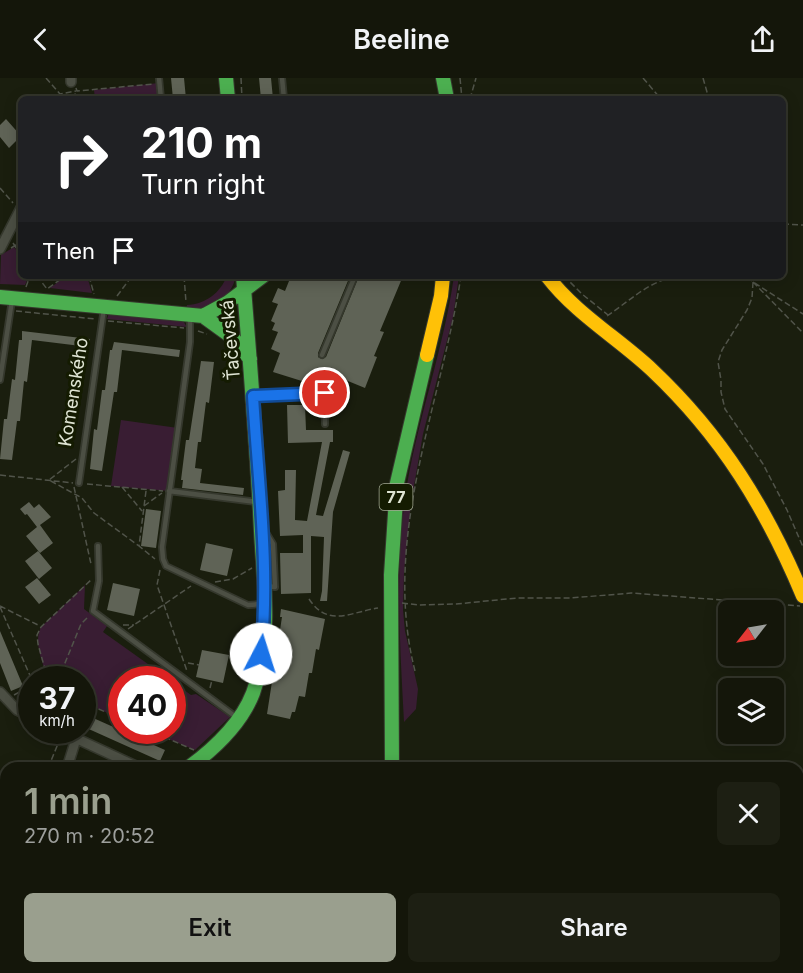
<!DOCTYPE html>
<meta charset="utf-8">
<style>
:root{--surface:#14160a;--page:#1d1f13;--text:#f1f3f6;--muted:#9d9f9c;--line:#33352b;--accent:#9a9f8e}
body{margin:0;font-family:Inter,sans-serif;background:var(--page);color:var(--text);height:100vh;display:flex;flex-direction:column;font-size:22px;white-space:nowrap}
*{box-sizing:border-box;margin:0}
p{font-size:20px;color:var(--muted)}
.icon{flex:none;width:33px;height:33px;fill:none;stroke:currentColor;stroke-width:2;stroke-linecap:round;stroke-linejoin:round}
.map{position:relative;flex:1;overflow:hidden}
.side{position:absolute;left:0px;top:684px;width:804px;height:212px;display:flex;flex-direction:column;background:var(--surface);border-radius:18px 18px 0 0;box-shadow:0 3px 15px #0003,0 0 0 2px var(--line)}
.side>*{flex:none}
.guide{position:absolute;left:18px;top:18px;width:768px;height:183px;border-radius:9px;box-shadow:0 3px 15px #0003,0 0 0 2px var(--line);background:#202124;color:#fff;overflow:hidden}
.needle{width:39px;rotate:239deg}
.controls{position:absolute;left:718px;top:522px;display:grid;gap:12px}
.controls a{display:grid;place-items:center;width:66px;height:66px;border-radius:9px;background:var(--surface);box-shadow:0 3px 15px #0003,0 0 0 2px var(--line);font-size:30px}
.speed{position:absolute;left:18px;top:588px;display:flex;gap:12px;font-size:30px;font-weight:700;text-align:center}
.speed>*{display:grid;place-content:center;width:78px;height:78px;border-radius:50%;background:var(--surface);box-shadow:0 3px 15px #0003,0 0 0 2px var(--line);line-height:1}
.speed small{font-size:15px;font-weight:400}
.speed .limit{border:9px solid #d22;background:#fff;color:#111}
.pin{position:absolute;display:grid;place-items:center;width:51px;height:51px;color:#fff;margin:-26px;border:3px solid #fff;border-radius:50%;box-shadow:0 2px 6px #0007}
.me{position:absolute;width:66px;margin:-33px;rotate:5deg;stroke-linejoin:round;filter:drop-shadow(0 0 4px #0008)}
.turn{display:flex;align-items:center;gap:21px;height:126px;padding:0 24px;font-size:27px}
.turn .icon{width:78px;height:78px;stroke-width:2.5}
.turn b{display:block;font-size:42px;line-height:51px}
.then{display:flex;align-items:center;height:57px;padding:0 24px;background:#0003;gap:12px;font-size:22px}
.round{display:grid;place-items:center;flex:none;width:63px;height:63px;border-radius:9px;background:var(--page)}
.summary{display:flex;align-items:center;justify-content:space-between;height:102px;padding:0 24px}
h1{font-size:36px;font-weight:600;line-height:45px;color:var(--accent)}
.action{display:flex;gap:12px;margin-top:auto;padding:12px 24px}
.action a{flex:1;height:69px;border-radius:9px;background:var(--accent);color:#111;font-size:24px;font-weight:600;line-height:69px;text-align:center}
.action a+a{background:var(--page);color:var(--text)}
header{display:flex;justify-content:space-between;align-items:center;height:78px;padding:0 24px;background:var(--surface);font-size:27px;font-weight:600}
.map>svg:first-child{display:block}
.green{fill:#391d33}
.building{fill:#5f6356}
.lines{fill:none;stroke-linecap:round;stroke-linejoin:round}
.lane-casing{stroke:#35382d;stroke-width:8}
.street-casing{stroke:#35382d;stroke-width:12}
.fast-casing{stroke:#35382d;stroke-width:16}
.slow-casing{stroke:#35382d;stroke-width:16}
.jam-casing{stroke:#35382d;stroke-width:16}
.path{stroke:#51544a;stroke-width:1.5;stroke-dasharray:6 3;stroke-linecap:butt}
.lane{stroke:#4c4f44;stroke-width:4.5}
.street{stroke:#4c4f44;stroke-width:9}
.fast{stroke:#4caf50;stroke-width:14}
.slow{stroke:#ffc107;stroke-width:14}
.jam{stroke:#c62828;stroke-width:14}
.route-casing{stroke:#114b97;stroke-width:15}
.route{stroke:#1a73e8;stroke-width:10}
.labels{text-anchor:middle;dominant-baseline:central;stroke-width:6;stroke-linejoin:round;paint-order:stroke}
.shield{fill:#141b01;stroke:#a2a894;stroke-width:1.5}
.shield-label{font-size:16px;font-weight:bold;fill:#dfe4d3}
.street-label{font-size:18px;fill:#dfe4d3;stroke:#141b01}
</style>
<header><svg class="icon" aria-label="back" viewBox="0 0 24 24"><path d="M15 5l-7 7 7 7"/></svg>Beeline<svg class="icon" aria-label="share" viewBox="0 0 24 24"><path d="M12 15V3M7 8l5-5 5 5M5 13v7h14v-7"/></svg></header>
<div class="map">
<svg width="803" height="895" viewBox="0 0 803 895">
<rect width="100%" height="100%" fill="#1a1e0e"/>
<path class="green" d="M 159,5 L 161,21 L 95,21 L 94,12 Z
M 14,169 L 21,178 L 21,198 L 29,198 L 25,207 L 0,206 L 1,177 Z
M 66,198 L 87,198 L 92,215 L 50,210 Z
M 227,198 L 236,198 C 230,223 210,232 186,232 L 187,227 C 206,226 220,215 227,198 Z
M 454,198 L 459,198 L 453,239 L 423,356 L 411,425 L 404,494 L 403,532 L 405,553 L 418,611 L 416,631 L 404,644 C 400,565 394,485 407,407 C 419,337 444,269 454,198 Z
M 109,235 L 183,243 L 187,249 L 107,241 Z
M 121,342 L 178,350 L 169,413 L 111,408 Z
M 85,507 L 84,531 L 107,548 L 103,554 L 169,601 L 122,602 L 121,641 L 83,624 L 82,602 L 48,601 C 43,585 33,565 41,549 Z
M 173,604 L 191,617 L 196,616 L 230,639 L 195,672 L 149,653 L 172,652 Z"/>
<path class="building" d="M 171,0 L 184,0 L 186,21 L 173,21 Z
M 259,0 L 271,0 L 273,21 L 261,21 Z
M 6,41 L 21,58 L 9,70 L 0,59 L 0,47 Z
M 291,198 L 350,198 L 318,275 L 318,279 L 322,281 L 326,279 L 359,198 L 403,198 L 380,253 L 384,254 L 374,278 L 377,279 L 365,310 L 326,294 L 321,309 L 273,294 L 280,275 L 271,271 L 278,254 L 272,252 L 275,245 L 271,243 L 278,226 L 272,224 L 278,210 L 285,213 Z
M 22,253 L 90,261 L 89,269 L 32,262 L 27,304 L 24,303 L 20,343 L 17,343 L 12,382 L 0,381 L 4,341 L 7,341 L 12,301 L 15,302 L 19,262 L 22,262 Z
M 114,264 L 180,272 L 179,279 L 122,272 L 117,314 L 114,314 L 102,393 L 90,391 L 94,351 L 97,352 L 102,312 L 105,312 L 110,272 L 112,272 Z
M 201,283 L 214,284 L 209,325 L 206,324 L 201,364 L 198,364 L 195,390 L 202,391 L 200,405 L 244,410 L 243,417 L 182,410 L 183,402 L 181,402 L 186,362 L 189,362 Z
M 287,327 L 305,327 L 306,352 L 333,352 L 333,364 L 330,364 L 316,437 L 323,438 L 343,372 L 350,374 L 333,434 L 327,523 L 320,523 L 322,513 L 324,459 L 311,458 L 311,515 L 281,516 L 280,475 L 303,475 L 303,457 L 280,458 L 278,413 L 285,412 L 285,392 L 296,392 L 295,442 L 307,443 L 322,364 L 288,365 Z
M 29,424 L 34,430 L 39,426 L 51,439 L 40,447 L 53,465 L 40,475 L 26,458 L 37,449 L 27,436 L 25,437 L 20,431 Z
M 146,431 L 161,433 L 156,470 L 141,468 Z
M 206,465 L 233,471 L 227,498 L 200,492 Z
M 38,473 L 52,490 L 39,501 L 25,483 Z
M 37,500 L 51,517 L 39,526 L 25,509 Z
M 113,505 L 140,511 L 134,538 L 107,532 Z
M 281,531 L 325,541 L 319,572 L 316,571 L 312,595 L 309,595 L 305,619 L 299,618 L 295,634 L 292,634 L 290,641 L 267,636 L 282,539 L 280,539 Z
M 0,553 L 23,608 L 11,613 L 0,585 Z
M 202,572 L 229,577 L 223,605 L 196,599 Z
M 82,635 L 165,672 L 160,683 L 82,648 Z"/>
<g class="lines">
<g class="lane-casing">
<path id="lane" d="M 159,0 L 161,21
M 282,0 L 284,21
M 190,238 L 190,264 L 162,469 L 163,481 L 166,488 L 248,527 L 262,526
M 322,277 L 355,198
M 0,302 L 12,222
M 256,318 L 325,315 L 325,346
M 79,405 L 104,230
M 169,413 L 257,424
M 265,453 L 273,466 L 275,509 L 266,508
M 98,468 L 99,503 L 93,533 L 236,639"/>
</g>
<g class="street-casing">
<path id="street" d="M 71,0 L 71,4
M 0,171 L 21,130
M 0,614 L 17,632 L 32,639
M 58,652 L 140,690
M 67,690 L 76,661
M 21,895 L 24,890
M 192,895 L 194,890"/>
</g>
<g class="fast-casing">
<path id="fast" d="M 226,0 L 228,21
M 443,0 L 447,21
M 0,219 L 203,238 L 227,225 L 263,198
M 203,238 L 232,259 L 250,281
M 188,690 C 214,671 241,646 253,615 C 272,564 264,506 261,453 C 257,368 250,283 243,198
M 392,690 L 391,497 L 397,405 L 427,277
M 366,895 L 367,890"/>
</g>
<g class="slow-casing">
<path id="slow" d="M 547,198 C 576,236 618,260 652,292 C 722,358 766,430 803,518
M 427,277 L 441,218 L 443,198"/>
</g>
<g class="jam-casing">
<path id="jam" d="M 0,703 L 6,704"/>
</g>
<path class="path" d="M 46,0 L 60,16 L 76,13
M 241,0 L 242,21
M 460,0 L 462,21
M 643,0 L 661,21
M 703,0 L 709,21
M 76,10 L 77,13 L 153,6
M 73,21 L 76,14
M 470,21 L 476,0
M 0,110 L 13,125
M 783,146 L 803,147
M 13,165 L 21,177
M 11,170 L 21,164
M 37,198 L 47,211 L 65,198
M 89,198 L 94,216
M 184,198 L 186,224
M 564,198 L 582,216 L 608,237
M 749,198 L 753,204 L 803,236
M 753,204 L 752,220 L 747,232 L 722,272 L 718,284 L 721,302 L 721,314 L 725,331 L 763,386 L 787,432 L 803,469
M 753,204 L 803,255
M 26,209 L 30,198
M 117,218 L 132,198
M 16,233 L 95,241
M 607,238 C 631,222 653,199 683,198
M 108,243 L 184,250
M 198,253 L 207,256
M 76,381 L 49,402 L 82,420 L 94,435 L 139,468
M 0,397 L 73,405
M 87,406 L 163,413
M 74,409 L 91,486
M 122,409 L 142,433
M 146,413 L 139,468 L 155,481
M 144,428 L 162,415
M 160,492 L 157,507 L 187,593
M 215,504 L 233,501 L 252,490
M 309,521 C 328,550 351,534 378,530
M 402,525 L 419,527 L 456,526 L 517,520 L 571,520 L 631,515 L 800,528
M 0,528 L 40,548
M 0,529 L 32,602
M 123,547 L 134,547
M 128,551 L 191,508
M 188,585 L 199,587
M 415,593 C 381,460 441,328 461,198
M 48,602 L 38,566 L 37,557 L 41,549 L 92,501
M 58,602 L 81,546 L 89,538
M 210,610 L 212,602
M 14,617 L 32,607
M 82,624 L 122,641
M 148,652 L 194,672
M 154,688 L 163,690
M 48,690 L 60,661
M 168,690 L 177,686
M 404,890 L 405,895"/>
<use href="#lane" class="lane"/>
<use href="#street" class="street"/>
<use href="#fast" class="fast"/>
<use href="#slow" class="slow"/>
<use href="#jam" class="jam"/>
</g>
<g class="lines">
<g class="route-casing">
<path id="route" d="M 261,576 C 270,491 258,403 253,318 L 325,315"/>
</g>
<use href="#route" class="route"/>
</g>
<g class="labels">
<rect class="shield" x="379.5" y="406" width="33" height="26" rx="4.5"/>
<g class="shield-label">
<text x="396" y="419">77</text>
</g>
<g class="street-label">
<text transform="translate(230 262) rotate(-95)">Ťačevská</text>
<text transform="translate(73 314) rotate(-81)">Komenského</text>
</g>
</g>
</svg>
<div class="controls">
<a><svg class="needle" viewBox="-14 -14 28 28"><path d="M0-13l5 13h-10z" fill="#e53935"/><path d="M0 13l5-13h-10z" fill="#9d9f9c"/></svg></a>
<a><svg class="icon" aria-label="layers" viewBox="0 0 24 24"><path d="M12 4l9 5-9 5-9-5zM3 14l9 5 9-5"/></svg></a>
</div>
<div class="speed"><div>37<small>km/h</small></div><div class="limit">40</div></div>
<div class="pin" style="left:325px;top:315px;background:#d93025"><svg class="icon" aria-label="arrive" viewBox="0 0 24 24"><path d="M6 21V4h12l-3 4 3 4H6"/></svg></div>
<svg class="me" style="left:261px;top:576px" viewBox="-20 -20 40 40"><circle r="19" fill="#fff"/><path d="M0-13L10 11 0 6-10 11z" fill="#1a73e8"/></svg>
<div class="guide">
<div class="turn"><svg class="icon" aria-label="right" viewBox="0 0 24 24"><path d="M7 20v-9h11M14 6l5 5-5 5"/></svg><div><b>210 m</b>Turn right</div></div>
<div class="then">Then<svg class="icon" aria-label="arrive" viewBox="0 0 24 24"><path d="M6 21V4h12l-3 4 3 4H6"/></svg></div>
</div>
<section class="side">
<div class="summary"><div><h1>1 min</h1><p>270 m · 20:52</p></div><a class="round"><svg class="icon" aria-label="close" viewBox="0 0 24 24"><path d="M6 6l12 12M18 6L6 18"/></svg></a></div>
<div class="action"><a>Exit</a><a>Share</a></div>
</section>
</div>
